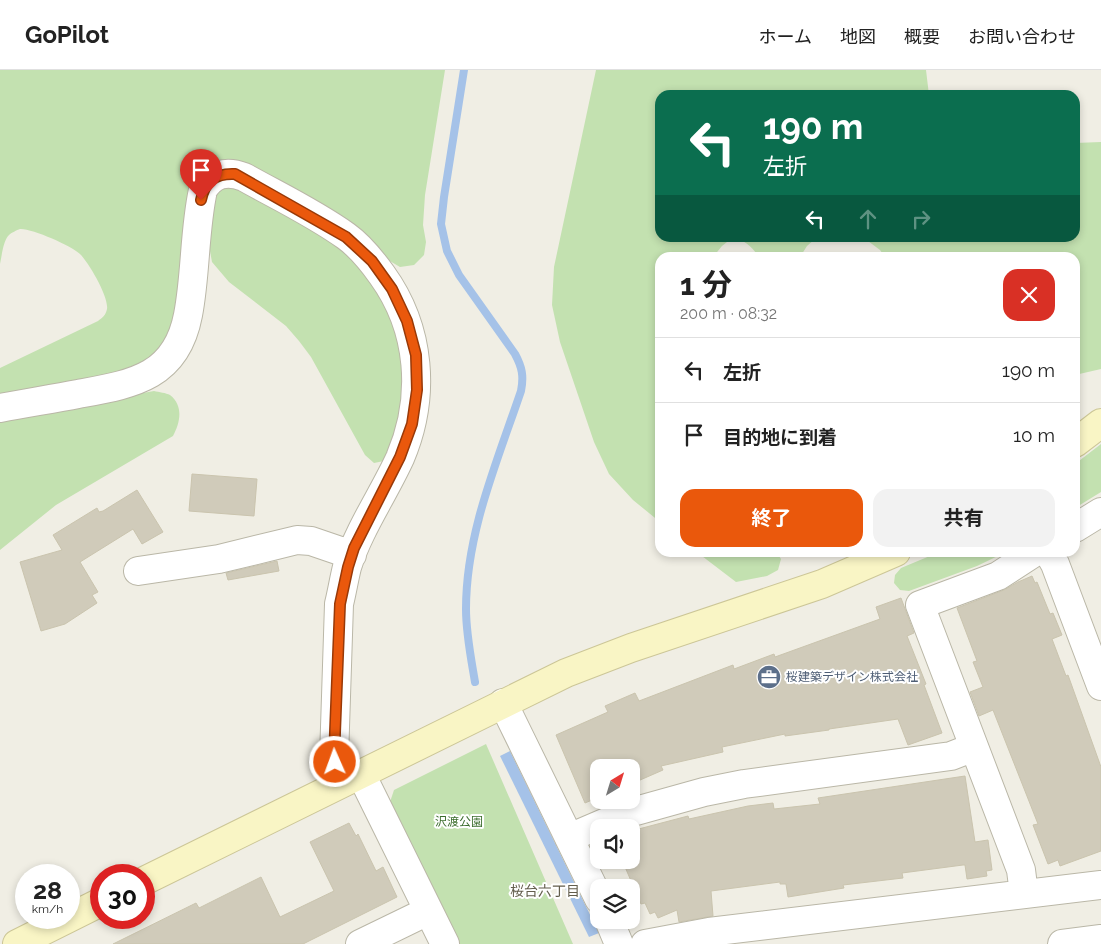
<!DOCTYPE html>
<html lang="ja">
<meta charset="utf-8">
<style>
:root{--surface:#fff;--page:#f2f2f2;--text:#222;--muted:#767676;--line:#e0e0e0;--accent:#ea580c}
body{margin:0;font-family:Raleway,"Noto Sans JP",sans-serif;background:var(--page);color:var(--text);height:100vh;display:flex;flex-direction:column;font-size:19px;white-space:nowrap}
*{box-sizing:border-box;margin:0}
p{font-size:16px;color:var(--muted)}
.icon{flex:none;width:28px;height:28px;fill:none;stroke:currentColor;stroke-width:2;stroke-linecap:round;stroke-linejoin:round}
.map{position:relative;flex:1;overflow:hidden}
.drawer{position:absolute;left:655px;top:182px;width:425px;height:305px;display:flex;flex-direction:column;background:var(--surface);border-radius:15px;box-shadow:0 2px 8px #0003}
.drawer>*{flex:none}
.top-card{position:absolute;left:655px;top:20px;width:425px;height:152px;border-radius:15px;box-shadow:0 2px 8px #0003;background:#0b6e4f;color:#fff;overflow:hidden}
.needle{width:32px;rotate:38deg}
.controls{position:absolute;left:590px;top:689px;display:grid;gap:10px}
.controls a{display:grid;place-items:center;width:50px;height:50px;border-radius:10px;background:var(--surface);box-shadow:0 2px 8px #0003;font-size:25px}
.speed{position:absolute;left:15px;top:794px;display:flex;gap:10px;font-size:25px;font-weight:700;text-align:center}
.speed>*{display:grid;place-content:center;width:65px;height:65px;border-radius:50%;background:var(--surface);box-shadow:0 2px 8px #0003;line-height:1}
.speed small{font-size:12px;font-weight:400}
.speed .limit{border:8px solid #d22;background:#fff;color:#111}
.pin{position:absolute;display:grid;place-items:center;width:42px;height:42px;color:#fff;margin:-51px -21px;border-radius:50% 50% 50% 0;rotate:-45deg;box-shadow:0 0 5px #0007}
.pin .icon{rotate:45deg}
.me{position:absolute;width:55px;margin:-28px;rotate:358deg;stroke-linejoin:round;filter:drop-shadow(0 0 4px #0008)}
.turn{display:flex;align-items:center;gap:18px;height:105px;padding:0 25px;font-size:22px}
.turn .icon{width:65px;height:65px;stroke-width:2.5}
.turn b{display:block;font-size:35px;line-height:42px}
.lanes{display:flex;align-items:center;height:48px;padding:0 25px;background:#0003;justify-content:center;gap:25px;direction:ltr}
.lanes .off{opacity:.35}
.round{display:grid;place-items:center;flex:none;width:52px;height:52px;border-radius:15px;background:var(--page)}
.head{display:flex;align-items:center;justify-content:space-between;height:85px;padding:0 25px}
h1{font-size:30px;font-weight:700;line-height:38px}
.action{display:flex;gap:10px;margin-top:auto;padding:10px 25px}
.action a{flex:1;height:58px;border-radius:15px;background:var(--accent);color:#fff;font-size:20px;font-weight:700;line-height:58px;text-align:center}
.action a+a{background:var(--page);color:var(--text)}
ul{padding:0;list-style:none}
li{display:flex;align-items:center;gap:15px;height:65px;padding:0 25px;border-top:1px solid var(--line)}
li div{flex:1}
li b{display:block;font-size:19px}
li em{font-style:normal}
header{display:flex;align-items:center;gap:30px;box-sizing:border-box;height:70px;padding:0 25px;background:var(--surface);border-bottom:1px solid var(--line)}
header strong{font-size:24px}
nav{display:flex;gap:28px;margin-inline-start:auto;font-size:18px}
.map>svg:first-child{display:block}
.green{fill:#c3e1b0}
.water{fill:#a5c2e8}
.lines{fill:none;stroke-linecap:round;stroke-linejoin:round}
.stream{stroke:#a5c2e8;stroke-width:8}
.building{fill:#d0cbba;stroke:#cac4ae}
.street-casing{stroke:#bab7a7;stroke-width:30}
.secondary-casing{stroke:#ccc697;stroke-width:30}
.street{stroke:#fff;stroke-width:28}
.secondary{stroke:#f9f5c5;stroke-width:28}
.route-casing{stroke:#983908;stroke-width:12}
.route{stroke:#ea580c;stroke-width:9}
.labels{text-anchor:middle;dominant-baseline:central;stroke-width:4;stroke-linejoin:round;paint-order:stroke}
.service-label{font-size:12px;fill:#4e5e75;stroke:#fff;text-anchor:start}
.park-label{font-size:12px;fill:#3c6d2e;stroke:#fff}
.neighbourhood-label{font-size:14px;fill:#635e4d;stroke:#fff}
</style>
<header>
<strong>GoPilot</strong>
<nav><a>ホーム</a><a>地図</a><a>概要</a><a>お問い合わせ</a></nav>
</header>
<div class="map">
<svg width="1101" height="874" viewBox="0 0 1101 874">
<rect width="100%" height="100%" fill="#f0eee4"/>
<path class="green" d="M 0,0 L 445,0 L 425,125 L 423,155 L 426,172 L 424,185 L 414,195 L 400,197 L 223,92 L 178,242 L 163,278 L 133,301 L 0,327 L 0,298 L 98,251 C 102,248 106,245 107,239 C 109,227 89,193 80,184 C 72,176 31,158 20,159 C 17,160 11,163 9,165 C 3,171 2,185 0,194 Z
M 596,0 L 926,0 L 929,25 L 660,25 L 660,168 L 816,168 L 807,176 L 800,187 L 759,187 C 751,176 745,170 732,168 L 722,176 L 713,187 L 660,188 L 660,452 L 633,430 L 609,404 L 594,372 L 560,272 L 552,235 L 554,197 Z
M 1101,72 L 1101,299 L 1075,305 L 1075,188 L 885,187 L 880,180 L 864,168 L 1075,168 L 1075,73 Z
M 221,116 L 239,117 L 339,176 L 363,198 L 396,255 L 406,319 L 390,383 L 384,391 L 374,393 L 365,385 L 311,287 L 299,271 L 286,256 L 229,212 L 212,192 L 208,170 L 212,132 Z
M 154,321 C 159,322 166,323 170,325 C 184,336 180,353 173,366 L 56,435 L 0,480 L 0,349 Z
M 1101,374 L 1101,422 L 1075,438 L 1075,394 Z
M 698,483 L 777,483 L 781,489 L 778,500 L 767,506 L 736,512 Z
M 937,483 L 937,482 L 1004,483 L 977,496 L 909,521 L 900,520 L 894,513 L 895,505 L 901,498 Z
M 486,674 L 573,874 L 457,874 L 389,735 L 394,720 Z"/>
<path class="water" d="M 510,681 L 599,863 L 589,867 L 500,686 Z"/>
<g class="lines">
<path class="stream" d="M 464,0 L 444,127 L 441,154 L 447,181 L 459,205 L 515,284 C 522,297 524,306 521,321 C 497,392 466,463 466,539 C 466,564 471,588 475,612"/>
</g>
<path class="building" d="M 192,404 L 257,409 L 254,446 L 189,441 Z
M 137,420 L 163,462 L 142,474 L 133,459 L 80,492 L 98,522 L 92,525 L 97,533 L 65,554 L 41,561 L 20,492 L 62,480 L 53,465 L 97,438 L 99,442 L 103,441 Z
M 277,491 L 279,501 L 228,510 L 226,503 Z
M 1032,506 L 1035,513 L 1037,512 L 1050,544 L 1053,543 L 1062,565 L 1052,569 L 1066,606 L 1068,605 L 1101,697 L 1101,781 L 1060,796 L 1058,790 L 1048,794 L 1033,755 L 1038,754 L 993,640 L 979,646 L 970,622 L 983,617 L 973,592 L 977,591 L 957,538 L 1004,520 L 1018,512 Z
M 901,528 L 914,563 L 907,566 L 926,614 L 924,615 L 942,663 L 908,675 L 898,649 L 829,659 L 829,660 L 785,666 L 785,664 L 722,677 L 723,682 L 661,696 L 663,700 L 631,714 L 631,698 L 599,698 L 599,727 L 585,733 L 556,665 L 608,642 L 605,636 L 635,623 L 639,631 L 733,595 L 734,599 L 774,584 L 775,587 L 880,549 L 876,537 Z
M 965,706 L 975,772 L 988,770 L 992,800 L 986,801 L 987,806 L 967,809 L 965,795 L 963,795 L 902,803 L 903,808 L 843,815 L 844,818 L 788,827 L 786,814 L 780,814 L 780,812 L 711,821 L 713,846 L 679,852 L 677,840 L 658,848 L 655,842 L 650,844 L 645,833 L 641,834 L 622,790 L 631,790 L 631,761 L 688,746 L 689,749 L 748,736 L 773,733 L 774,739 L 820,734 L 818,728 Z
M 349,753 L 356,766 L 358,764 L 376,801 L 383,797 L 397,827 L 303,874 L 113,874 L 196,833 L 199,838 L 261,807 L 280,847 L 334,821 L 310,772 Z"/>
<g class="lines">
<g class="street-casing">
<path id="street" d="M 0,338 C 26,333 52,329 78,324 C 132,314 176,308 188,245 C 196,204 194,161 203,120 C 212,104 226,100 244,107 C 278,126 314,143 346,166 C 360,176 372,191 382,205 C 421,259 426,327 400,388 C 383,425 359,459 347,497 C 344,509 342,522 339,534 L 334,688 L 345,711
M 1075,458 L 1101,442
M 1048,482 L 1055,494 L 1101,616
M 138,501 L 219,489 L 297,470 L 311,471 L 352,485
M 503,633 L 599,829
M 361,704 L 445,874
M 569,768 L 625,744 L 704,722 L 744,714 L 951,686 L 974,677
M 1024,824 L 1021,800 L 920,535 L 998,506 L 1035,482
M 609,850 L 619,874
M 360,874 L 428,841
M 645,874 L 709,862 L 1101,815
M 1062,874 L 1101,869"/>
</g>
<g class="secondary-casing">
<path id="secondary" d="M 1075,373 L 1101,353
M 144,811 L 566,603 L 631,578 L 822,514 L 896,482
M 17,874 L 101,832"/>
</g>
<use href="#street" class="street"/>
<use href="#secondary" class="secondary"/>
</g>
<g class="lines">
<g class="route-casing">
<path id="route" d="M 201,130 C 205,111 215,103 235,104 L 346,167 L 372,191 L 392,219 L 407,251 L 416,285 L 417,320 L 412,354 L 400,387 L 354,478 L 348,497 L 340,534 L 334,688 L 335,692"/>
</g>
<use href="#route" class="route"/>
</g>
<defs>
<g id="office-disc" transform="scale(1.25)"><circle r="9.5" fill="#5c6f8a" stroke="#fff"/><path d="M-6-3h4V-5.5h4V-3h4V5H-6ZM-1-4.5V-3h2v-1.5ZM-6 0V1H6V0Z" fill="#fff"/></g>
</defs>
<g fill-rule="evenodd">
<use href="#office-disc" x="769" y="607"/>
</g>
<g class="labels">
<g class="service-label">
<text x="786" y="607">桜建築デザイン株式会社</text>
</g>
<g class="park-label">
<text x="459" y="752">沢渡公園</text>
</g>
<g class="neighbourhood-label">
<text x="545" y="821">桜台六丁目</text>
</g>
</g>
</svg>
<div class="controls">
<a><svg class="needle" viewBox="-14 -14 28 28"><path d="M0-13l5 13h-10z" fill="#e53935"/><path d="M0 13l5-13h-10z" fill="#767676"/></svg></a>
<a><svg class="icon" aria-label="sound" viewBox="0 0 24 24"><path d="M4 9h4l5-4v14l-5-4H4zM17 9q2 3 0 6"/></svg></a>
<a><svg class="icon" aria-label="layers" viewBox="0 0 24 24"><path d="M12 4l9 5-9 5-9-5zM3 14l9 5 9-5"/></svg></a>
</div>
<div class="speed"><div>28<small>km/h</small></div><div class="limit">30</div></div>
<div class="pin" style="left:201px;top:130px;background:#d93025"><svg class="icon" aria-label="arrive" viewBox="0 0 24 24"><path d="M6 21V4h12l-3 4 3 4H6"/></svg></div>
<svg class="me" style="left:335px;top:692px" viewBox="-20 -20 40 40"><circle r="17" fill="#ea580c" stroke="#fff" stroke-width="3"/><path d="M0-11L8 9 0 5-8 9z" fill="#fff"/></svg>
<div class="top-card">
<div class="turn"><svg class="icon" aria-label="left" viewBox="0 0 24 24"><path d="M17 20v-9H6M10 6l-5 5 5 5"/></svg><div><b>190 m</b>左折</div></div>
<div class="lanes"><svg class="icon" aria-label="left" viewBox="0 0 24 24"><path d="M17 20v-9H6M10 6l-5 5 5 5"/></svg><svg class="icon off" aria-label="ahead" viewBox="0 0 24 24"><path d="M12 20V5M6 11l6-6 6 6"/></svg><svg class="icon off" aria-label="right" viewBox="0 0 24 24"><path d="M7 20v-9h11M14 6l5 5-5 5"/></svg></div>
</div>
<section class="drawer">
<div class="head"><div><h1>1 分</h1><p>200 m · 08:32</p></div><a class="round" style="background:#d93025;color:#fff"><svg class="icon" aria-label="close" viewBox="0 0 24 24"><path d="M6 6l12 12M18 6L6 18"/></svg></a></div>
<ul>
<li><svg class="icon" aria-label="left" viewBox="0 0 24 24"><path d="M17 20v-9H6M10 6l-5 5 5 5"/></svg><div><b>左折</b></div><em>190 m</em></li>
<li><svg class="icon" aria-label="arrive" viewBox="0 0 24 24"><path d="M6 21V4h12l-3 4 3 4H6"/></svg><div><b>目的地に到着</b></div><em>10 m</em></li>
</ul>
<div class="action"><a>終了</a><a>共有</a></div>
</section>
</div>
